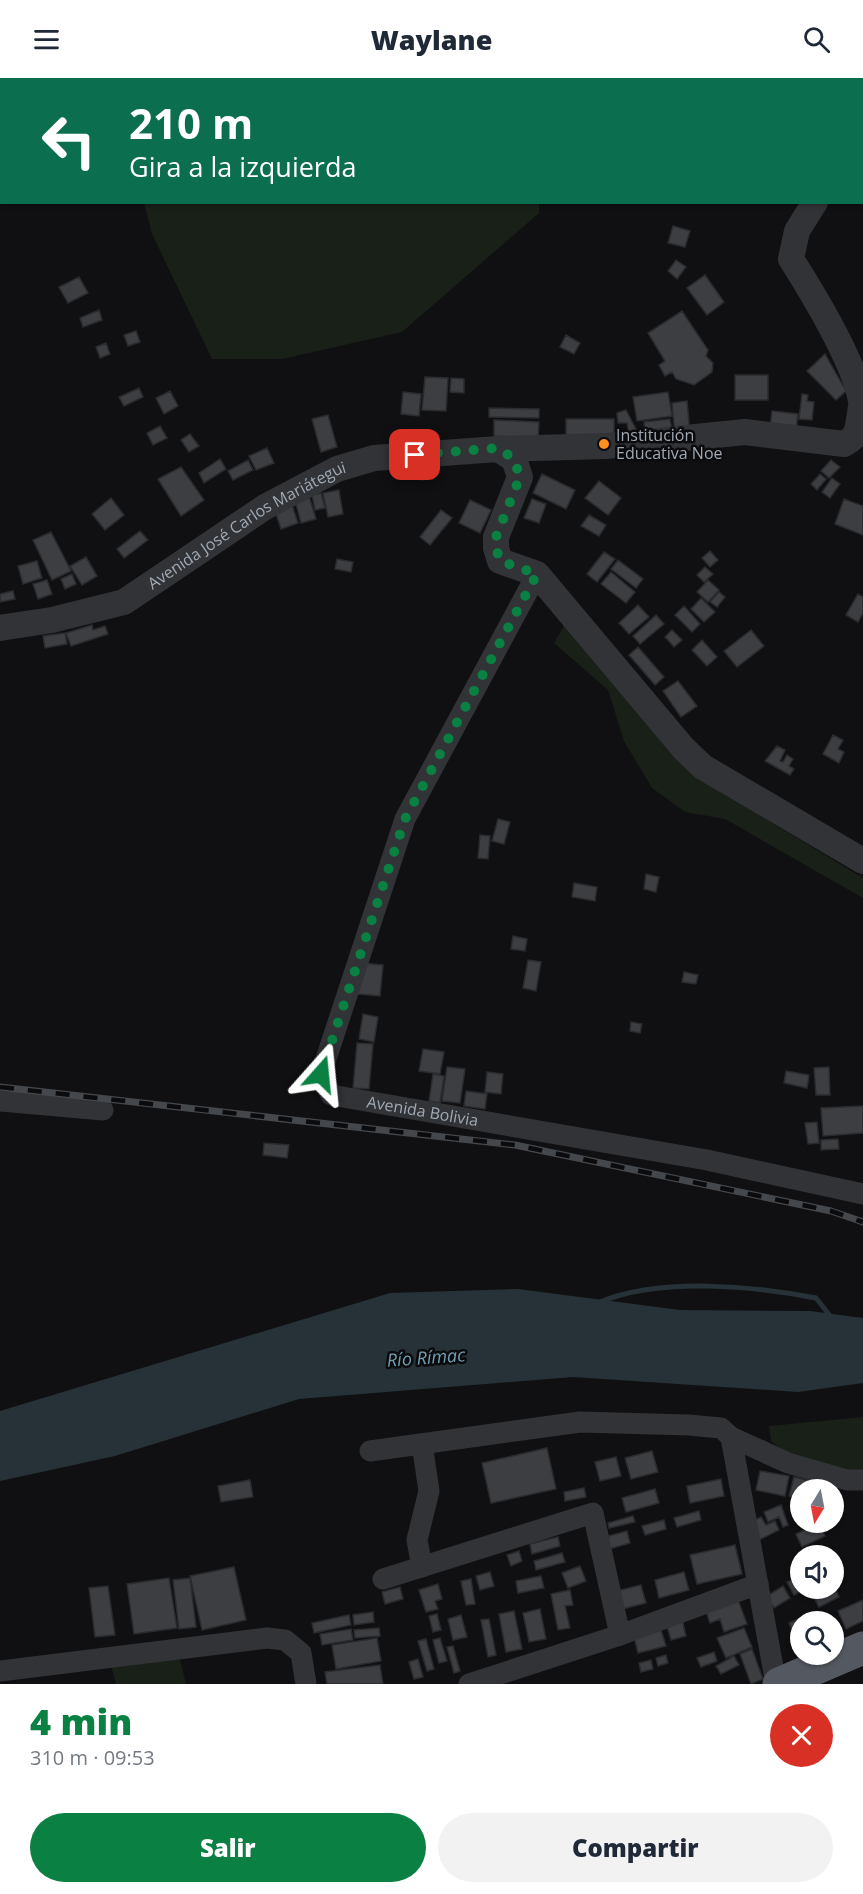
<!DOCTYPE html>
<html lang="es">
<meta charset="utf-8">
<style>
:root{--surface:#fff;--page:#f2f2f3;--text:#1f2937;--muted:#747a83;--accent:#0b8043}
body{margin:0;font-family:"Open Sans",sans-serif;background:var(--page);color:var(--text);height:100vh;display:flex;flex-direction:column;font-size:22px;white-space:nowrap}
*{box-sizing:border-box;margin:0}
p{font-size:20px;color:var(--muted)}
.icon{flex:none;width:33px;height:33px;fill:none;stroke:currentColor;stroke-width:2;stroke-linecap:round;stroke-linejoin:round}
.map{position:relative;height:1606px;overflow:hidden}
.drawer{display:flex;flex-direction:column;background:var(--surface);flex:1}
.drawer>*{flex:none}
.hud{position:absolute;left:0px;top:0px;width:864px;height:126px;box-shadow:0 2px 4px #0004;background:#0b6e4f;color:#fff;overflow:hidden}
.needle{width:39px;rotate:190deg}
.fabs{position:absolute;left:790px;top:1401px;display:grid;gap:12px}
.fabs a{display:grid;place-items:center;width:54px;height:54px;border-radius:50%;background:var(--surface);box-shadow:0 2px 4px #0004;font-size:30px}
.pin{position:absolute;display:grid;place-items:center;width:51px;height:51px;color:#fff;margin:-26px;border-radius:12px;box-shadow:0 3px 9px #0006}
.me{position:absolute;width:66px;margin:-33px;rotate:18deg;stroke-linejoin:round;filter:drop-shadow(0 0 4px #0008)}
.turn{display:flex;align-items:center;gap:21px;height:126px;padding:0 30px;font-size:27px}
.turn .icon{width:78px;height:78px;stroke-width:2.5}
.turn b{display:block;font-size:42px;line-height:51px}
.round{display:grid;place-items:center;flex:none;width:63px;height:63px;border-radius:32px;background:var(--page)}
.overview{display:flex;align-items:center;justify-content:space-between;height:102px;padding:0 30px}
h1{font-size:36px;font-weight:800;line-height:45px;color:var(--accent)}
.button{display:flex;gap:12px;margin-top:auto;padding:12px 30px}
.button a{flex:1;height:69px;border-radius:36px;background:var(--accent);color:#fff;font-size:24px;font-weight:800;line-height:69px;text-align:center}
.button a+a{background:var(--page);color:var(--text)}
header{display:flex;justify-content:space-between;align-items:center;height:78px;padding:0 30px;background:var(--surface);font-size:27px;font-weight:800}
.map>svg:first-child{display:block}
.green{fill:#182018}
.water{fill:#263237}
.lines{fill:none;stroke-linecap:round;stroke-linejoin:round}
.stream{stroke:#263237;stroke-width:5}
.building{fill:#3c3e42;stroke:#2a2b2e;stroke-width:1.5}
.minor{stroke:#313337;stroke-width:21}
.tertiary{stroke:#313337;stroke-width:26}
.trunk{stroke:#545860;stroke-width:33}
.rail-casing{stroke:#44474c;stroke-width:7}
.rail{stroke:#0b0b0d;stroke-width:4.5;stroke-dasharray:14;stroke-linecap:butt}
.route{stroke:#0b8043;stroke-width:10;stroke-dasharray:0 18}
.poi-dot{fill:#ff901b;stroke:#0b0b0d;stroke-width:2}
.labels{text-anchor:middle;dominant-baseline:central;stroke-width:5;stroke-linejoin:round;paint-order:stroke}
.poi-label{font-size:16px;fill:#a0a9b4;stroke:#0b0b0d;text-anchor:start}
.street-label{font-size:16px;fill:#a0a9b4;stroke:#0b0b0d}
.water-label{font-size:18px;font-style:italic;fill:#729fb4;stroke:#0b0b0d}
</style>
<header><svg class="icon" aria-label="menu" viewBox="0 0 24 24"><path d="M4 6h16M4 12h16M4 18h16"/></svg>Waylane<svg class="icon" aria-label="search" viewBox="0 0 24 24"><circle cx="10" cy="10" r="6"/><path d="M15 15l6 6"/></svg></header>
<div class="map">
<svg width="863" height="1606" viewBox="0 0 863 1606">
<rect width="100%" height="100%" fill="#101012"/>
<path class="green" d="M 272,0 L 557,0 L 267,1 Z
M 144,125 L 144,124 L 539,125 L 539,135 L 402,254 L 282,281 L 212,281 L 152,156 Z
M 568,541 L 718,712 L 863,800 L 863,820 L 725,741 L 685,734 L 652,710 L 624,663 L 608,612 L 554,565 Z
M 863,1339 L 863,1394 L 839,1397 L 782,1372 L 771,1363 L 769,1348 Z
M 180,1581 L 186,1606 L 116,1606 L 111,1587 Z"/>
<path class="water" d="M 518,1211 L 680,1232 L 810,1233 L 863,1240 L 863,1305 L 798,1314 L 573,1299 L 299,1321 L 115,1378 L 0,1403 L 0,1333 L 390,1215 Z"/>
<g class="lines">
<path class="stream" d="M 600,1224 C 661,1199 754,1208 816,1220 L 831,1239"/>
</g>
<path class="building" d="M 673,148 L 690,153 L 685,169 L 668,165 Z
M 676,182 L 686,189 L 677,201 L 668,193 Z
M 705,197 L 724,224 L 707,237 L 687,210 Z
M 79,199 L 88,215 L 68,225 L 59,209 Z
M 99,232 L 102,242 L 83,249 L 80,240 Z
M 682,233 L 708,272 L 706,278 L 713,285 L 712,294 L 694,307 L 676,301 L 672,294 L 665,298 L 659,287 L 665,283 L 648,255 Z
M 136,253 L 140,264 L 128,268 L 124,257 Z
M 566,257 L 580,265 L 574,276 L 560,269 Z
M 106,265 L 110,276 L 100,280 L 96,269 Z
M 825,276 L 846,313 L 836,322 L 807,293 Z
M 735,297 L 768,297 L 768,322 L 735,322 Z
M 425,299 L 448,300 L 446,333 L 422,332 Z
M 451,300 L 464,301 L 464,315 L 450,314 Z
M 139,310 L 143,319 L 124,328 L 119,319 Z
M 170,313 L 178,328 L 164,336 L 156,320 Z
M 403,314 L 421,316 L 419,338 L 401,336 Z
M 668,314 L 672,338 L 637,343 L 633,319 Z
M 802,316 L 808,317 L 807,323 L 814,324 L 812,342 L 799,341 Z
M 687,323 L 690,355 L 675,356 L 672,325 Z
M 489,330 L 539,331 L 539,340 L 489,339 Z
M 626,332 L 639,357 L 629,357 L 627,345 L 618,345 L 617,335 Z
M 772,333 L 798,336 L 796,352 L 770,349 Z
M 328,337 L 337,369 L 321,374 L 312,341 Z
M 566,341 L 614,341 L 614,364 L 566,363 Z
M 670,341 L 672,353 L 645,356 L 644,344 Z
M 494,342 L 539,344 L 538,360 L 494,358 Z
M 160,348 L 167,360 L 153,367 L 147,355 Z
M 190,356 L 199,368 L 189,374 L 181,362 Z
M 267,370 L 274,385 L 256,392 L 249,378 Z
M 220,381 L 226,391 L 204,405 L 199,395 Z
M 430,381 L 424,402 L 405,400 L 408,382 Z
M 248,382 L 253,392 L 233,402 L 228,393 Z
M 831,382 L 840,389 L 829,400 L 821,393 Z
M 181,389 L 204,422 L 181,438 L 158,401 Z
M 542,396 L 575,412 L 566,431 L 533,415 Z
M 820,396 L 826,401 L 817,412 L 811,406 Z
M 832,400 L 840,406 L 830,420 L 822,414 Z
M 599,403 L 621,420 L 608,437 L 585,420 Z
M 339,412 L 343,436 L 328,439 L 323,415 Z
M 321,415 L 325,430 L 315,432 L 312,417 Z
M 309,418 L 316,441 L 301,445 L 295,422 Z
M 111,420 L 124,437 L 105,452 L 92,436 Z
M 532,421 L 546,426 L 539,445 L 524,440 Z
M 844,421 L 863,428 L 863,457 L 835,446 Z
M 470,422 L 491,432 L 480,455 L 459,445 Z
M 292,427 L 298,445 L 281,451 L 275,433 Z
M 441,432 L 452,440 L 430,467 L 420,459 Z
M 589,437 L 606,447 L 599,458 L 581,448 Z
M 140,453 L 148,462 L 124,480 L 117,471 Z
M 51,454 L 71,493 L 52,502 L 33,462 Z
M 710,473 L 718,482 L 710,489 L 702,480 Z
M 604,474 L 615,481 L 597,504 L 587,496 Z
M 86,479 L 97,498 L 82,507 L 70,488 Z
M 337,481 L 353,484 L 351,494 L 335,491 Z
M 618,482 L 643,501 L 636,510 L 611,491 Z
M 37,483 L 42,500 L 23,506 L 18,488 Z
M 705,489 L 713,496 L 704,504 L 697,497 Z
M 611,494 L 635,514 L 626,525 L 601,506 Z
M 72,496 L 76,506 L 65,511 L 61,501 Z
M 47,502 L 52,516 L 38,521 L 33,506 Z
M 708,502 L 719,512 L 708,524 L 697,514 Z
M 13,513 L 15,521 L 0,524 L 0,516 Z
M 719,514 L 725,519 L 717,529 L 710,524 Z
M 858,516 L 863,519 L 863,535 L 858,544 L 846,537 Z
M 701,520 L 715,534 L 704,544 L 691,531 Z
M 638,527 L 649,539 L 629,556 L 619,545 Z
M 684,528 L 700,546 L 692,554 L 675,537 Z
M 656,537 L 664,546 L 640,566 L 633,558 Z
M 92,547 L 93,552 L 105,548 L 108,556 L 71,568 L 66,555 Z
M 672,552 L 682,562 L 674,569 L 665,559 Z
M 751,552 L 764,568 L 737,589 L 724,573 Z
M 65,555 L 67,566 L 45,570 L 43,558 Z
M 702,562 L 717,579 L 707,588 L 692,572 Z
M 638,569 L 664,599 L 655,607 L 629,577 Z
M 678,603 L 697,628 L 681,639 L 663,613 Z
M 833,657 L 843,662 L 838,671 L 844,674 L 839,685 L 823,676 Z
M 777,668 L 785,672 L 780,683 L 783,684 L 787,677 L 793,681 L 789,688 L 794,691 L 790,697 L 765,683 Z
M 498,741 L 510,744 L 504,766 L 492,763 Z
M 480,757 L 490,758 L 488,781 L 478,780 Z
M 646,796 L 659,799 L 656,814 L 644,811 Z
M 574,805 L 597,809 L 595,823 L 572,819 Z
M 513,858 L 527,861 L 525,873 L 511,871 Z
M 528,882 L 541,884 L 536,913 L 523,910 Z
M 361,885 L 383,887 L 380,918 L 358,916 Z
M 684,894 L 698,897 L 696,906 L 682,904 Z
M 363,936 L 378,939 L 374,964 L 359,961 Z
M 631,944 L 642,946 L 640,955 L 630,953 Z
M 357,965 L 373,966 L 369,1011 L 353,1010 Z
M 423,971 L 444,974 L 440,996 L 419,993 Z
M 447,989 L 465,991 L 460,1025 L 442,1023 Z
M 829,989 L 830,1017 L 816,1017 L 814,990 Z
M 786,993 L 809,997 L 807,1010 L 784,1005 Z
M 487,994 L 503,996 L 501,1016 L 485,1014 Z
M 433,996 L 444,998 L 440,1025 L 429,1023 Z
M 466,1013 L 487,1016 L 485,1031 L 464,1028 Z
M 863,1028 L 863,1055 L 823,1058 L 821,1030 Z
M 817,1044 L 819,1065 L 808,1066 L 805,1045 Z
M 838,1061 L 839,1071 L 821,1072 L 821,1062 Z
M 264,1065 L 289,1067 L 287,1080 L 263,1077 Z
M 547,1370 L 556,1411 L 491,1425 L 482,1385 Z
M 652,1373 L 658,1394 L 631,1401 L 625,1380 Z
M 616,1379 L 621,1398 L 600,1403 L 595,1384 Z
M 760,1393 L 789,1398 L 785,1418 L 756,1412 Z
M 794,1399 L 824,1406 L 823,1412 L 801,1412 L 801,1421 L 789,1418 Z
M 721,1401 L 724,1418 L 690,1425 L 687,1408 Z
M 250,1402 L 253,1419 L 221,1424 L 218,1408 Z
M 584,1410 L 586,1419 L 565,1423 L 564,1414 Z
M 655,1411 L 659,1425 L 626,1434 L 622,1420 Z
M 781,1427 L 788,1447 L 783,1449 L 779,1439 L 768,1444 L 764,1434 Z
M 699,1433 L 701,1442 L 677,1449 L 674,1440 Z
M 633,1438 L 635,1444 L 609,1450 L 608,1445 Z
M 761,1439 L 766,1447 L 775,1443 L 779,1452 L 759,1462 L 751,1444 Z
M 664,1442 L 666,1451 L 645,1457 L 642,1448 Z
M 818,1445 L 825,1458 L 802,1469 L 796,1456 Z
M 627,1453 L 630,1465 L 609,1471 L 605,1459 Z
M 558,1459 L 560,1468 L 532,1476 L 530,1466 Z
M 735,1467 L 742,1496 L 697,1506 L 690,1477 Z
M 519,1473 L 522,1483 L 511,1488 L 507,1477 Z
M 562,1475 L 565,1484 L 536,1492 L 534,1483 Z
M 580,1488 L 586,1503 L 568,1510 L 562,1495 Z
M 234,1489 L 246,1542 L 202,1552 L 190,1498 Z
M 490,1494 L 494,1508 L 480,1512 L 476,1498 Z
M 684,1494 L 689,1512 L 659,1520 L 655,1502 Z
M 541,1498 L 544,1510 L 518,1515 L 516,1503 Z
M 801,1498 L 801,1510 L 808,1510 L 794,1517 L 787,1504 Z
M 169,1500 L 177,1550 L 134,1556 L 127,1506 Z
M 190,1500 L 196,1549 L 179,1551 L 173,1502 Z
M 471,1501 L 475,1526 L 466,1527 L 461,1503 Z
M 438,1506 L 442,1521 L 435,1523 L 438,1531 L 426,1534 L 419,1512 Z
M 641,1507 L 646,1525 L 622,1531 L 617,1513 Z
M 108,1508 L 115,1557 L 95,1559 L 89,1510 Z
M 783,1508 L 790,1520 L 774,1530 L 767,1518 Z
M 400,1509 L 403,1521 L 385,1526 L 382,1514 Z
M 835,1510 L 839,1519 L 819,1529 L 814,1520 Z
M 570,1512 L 573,1527 L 565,1528 L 570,1550 L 558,1552 L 551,1516 Z
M 738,1522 L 747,1546 L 724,1554 L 720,1541 L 710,1545 L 706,1533 Z
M 863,1522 L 863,1543 L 846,1551 L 838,1533 Z
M 540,1531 L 546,1561 L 529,1564 L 523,1535 Z
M 514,1533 L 522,1571 L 506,1574 L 499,1536 Z
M 373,1534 L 374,1544 L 354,1547 L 353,1537 Z
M 437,1536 L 441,1552 L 433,1554 L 429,1538 Z
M 349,1537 L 351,1547 L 314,1555 L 312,1545 Z
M 461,1537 L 467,1559 L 453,1562 L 448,1541 Z
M 803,1539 L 805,1544 L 801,1544 L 801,1557 L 795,1559 L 789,1545 Z
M 489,1541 L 496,1577 L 488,1579 L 481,1542 Z
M 682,1541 L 686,1558 L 671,1562 L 666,1545 Z
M 379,1550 L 380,1558 L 355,1560 L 354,1552 Z
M 744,1550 L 752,1569 L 726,1580 L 717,1560 Z
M 351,1551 L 353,1562 L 322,1567 L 320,1556 Z
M 661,1552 L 666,1568 L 638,1575 L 634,1559 Z
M 377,1560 L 381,1583 L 336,1591 L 332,1567 Z
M 440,1560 L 447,1583 L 439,1585 L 433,1562 Z
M 426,1561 L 434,1591 L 427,1593 L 418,1563 Z
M 453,1568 L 460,1593 L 454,1595 L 447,1569 Z
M 752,1571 L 763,1601 L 751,1606 L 740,1576 Z
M 714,1574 L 717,1583 L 701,1589 L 697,1580 Z
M 666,1577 L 668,1585 L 658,1588 L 656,1580 Z
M 734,1578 L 739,1587 L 721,1596 L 716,1588 Z
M 418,1581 L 423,1599 L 414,1601 L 409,1584 Z
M 651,1582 L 653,1591 L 641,1594 L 639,1585 Z
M 380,1587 L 383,1606 L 327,1606 L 325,1594 Z"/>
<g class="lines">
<g class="minor">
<path id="s1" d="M 537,496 L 405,741 L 321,996 L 331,1017 L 707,1082 L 863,1116"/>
<path d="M 0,1023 L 103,1032"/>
<path d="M 731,1359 L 776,1606"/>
<path d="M 422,1366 L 429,1413 L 417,1462 L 422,1489"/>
<path d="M 370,1373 L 580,1344 L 689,1347 L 721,1350 L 731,1359 L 788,1385 L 847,1402 L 863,1402"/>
<path d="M 383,1501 L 593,1435 L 620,1557"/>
<path d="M 0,1593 L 267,1560 L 285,1562 L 301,1575 L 306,1606"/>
<path d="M 469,1606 L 620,1557 L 758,1506"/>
</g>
<g class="tertiary">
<path d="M 818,0 L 820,2"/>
<path d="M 498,371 L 514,381 L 520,399 L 496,459 L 496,470 L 500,483 L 537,496 L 684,671 L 703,689 L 863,783"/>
<path id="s2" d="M 0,550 L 52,542 L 124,524 L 265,429 L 337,391 L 374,380 L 498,371 L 606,368 L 745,354 L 844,366 C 859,358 857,351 860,336 C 860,332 862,327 861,323 C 855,285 812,214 791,181 L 797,153 L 815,124"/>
</g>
<path class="trunk" d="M 779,1606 L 863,1570"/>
<g class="rail-casing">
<path id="rail" d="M 0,1009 L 515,1067 L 831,1133 L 863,1144"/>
</g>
<use href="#rail" class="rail"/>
</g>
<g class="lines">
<path class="route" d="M 321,996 L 405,741 L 537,496 L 500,483 L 496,470 L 496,459 L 520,399 L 514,381 L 498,370 L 415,377"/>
</g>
<circle class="poi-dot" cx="604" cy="366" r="6"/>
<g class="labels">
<g class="poi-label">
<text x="616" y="357">Institución<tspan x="616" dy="18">Educativa Noe</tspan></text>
</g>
<g class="street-label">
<text stroke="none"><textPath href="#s2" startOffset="272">Avenida José Carlos Mariátegui</textPath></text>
<text stroke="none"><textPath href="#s1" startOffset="663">Avenida Bolivia</textPath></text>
</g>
<g class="water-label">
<text transform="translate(426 1279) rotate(-4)">Río Rímac</text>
</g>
</g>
</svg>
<div class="fabs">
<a><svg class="needle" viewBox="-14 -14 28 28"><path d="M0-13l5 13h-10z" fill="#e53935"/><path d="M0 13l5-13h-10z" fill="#747a83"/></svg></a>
<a><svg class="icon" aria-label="sound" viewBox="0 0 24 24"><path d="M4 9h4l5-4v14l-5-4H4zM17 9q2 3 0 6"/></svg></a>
<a><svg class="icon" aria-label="search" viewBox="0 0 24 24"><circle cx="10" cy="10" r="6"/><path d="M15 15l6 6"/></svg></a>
</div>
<div class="pin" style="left:415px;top:377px;background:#d93025"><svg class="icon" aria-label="arrive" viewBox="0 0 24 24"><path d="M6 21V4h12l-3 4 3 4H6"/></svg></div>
<svg class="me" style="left:321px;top:996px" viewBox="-20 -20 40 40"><path d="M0-17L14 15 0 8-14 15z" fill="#0b8043" stroke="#fff" stroke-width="4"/></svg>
<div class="hud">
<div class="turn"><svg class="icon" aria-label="left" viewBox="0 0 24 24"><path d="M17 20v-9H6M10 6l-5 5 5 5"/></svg><div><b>210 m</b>Gira a la izquierda</div></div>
</div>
</div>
<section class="drawer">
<div class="overview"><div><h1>4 min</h1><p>310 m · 09:53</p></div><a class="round" style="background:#d93025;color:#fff"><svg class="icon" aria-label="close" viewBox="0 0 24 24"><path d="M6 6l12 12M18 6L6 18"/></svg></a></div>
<div class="button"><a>Salir</a><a>Compartir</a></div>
</section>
